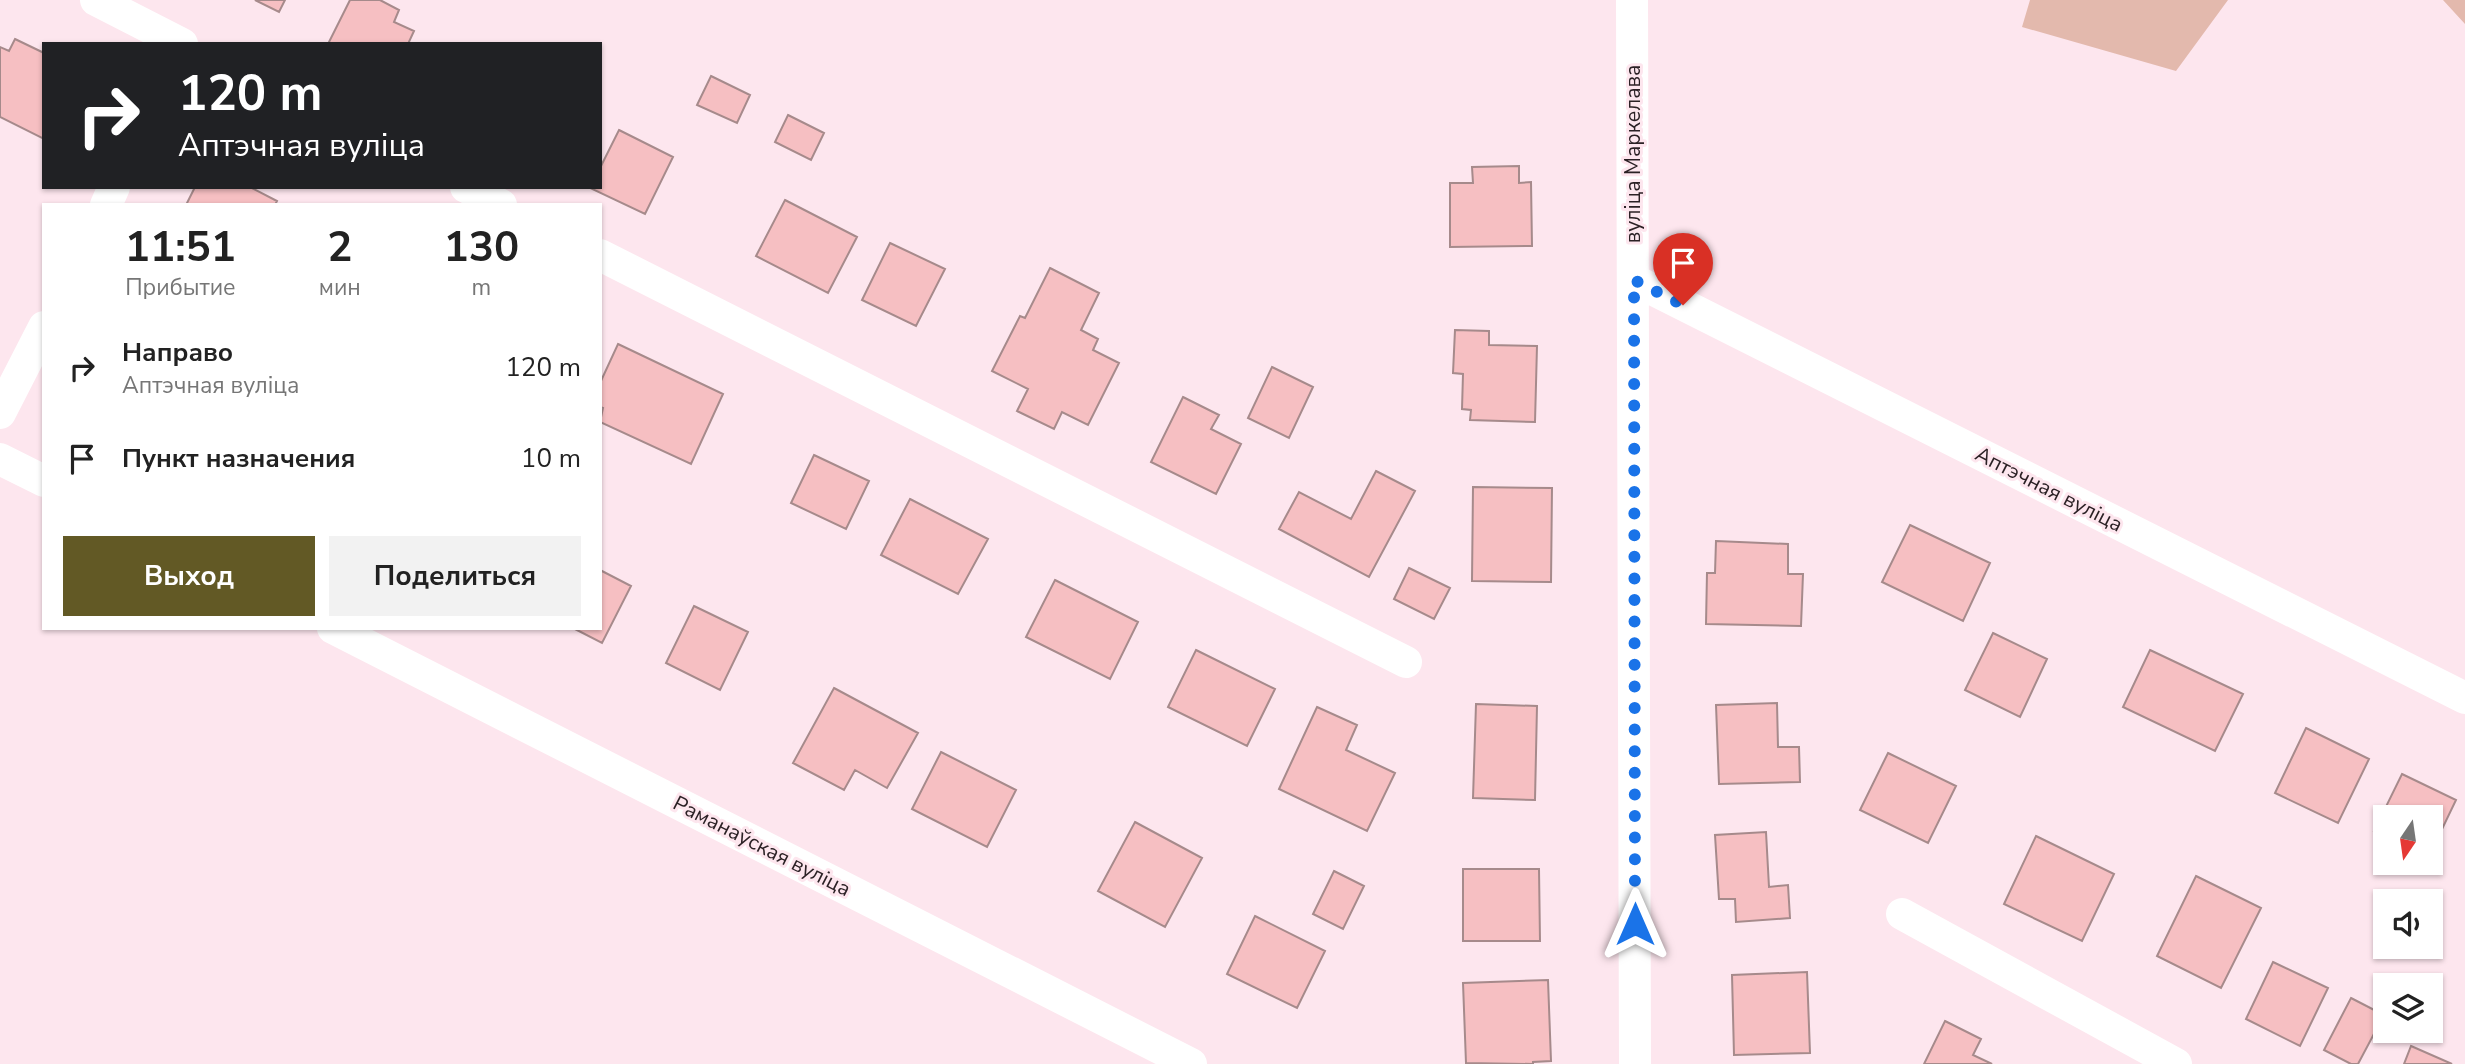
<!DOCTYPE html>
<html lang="ru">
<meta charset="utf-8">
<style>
:root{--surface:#fff;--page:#f2f2f2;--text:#222;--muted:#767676;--accent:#625925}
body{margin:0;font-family:"Nunito Sans",sans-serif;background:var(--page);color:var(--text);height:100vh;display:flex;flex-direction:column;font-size:26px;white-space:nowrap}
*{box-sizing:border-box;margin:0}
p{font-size:23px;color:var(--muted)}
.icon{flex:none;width:38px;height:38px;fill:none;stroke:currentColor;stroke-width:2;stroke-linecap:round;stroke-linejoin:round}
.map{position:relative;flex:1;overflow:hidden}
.drawer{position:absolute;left:42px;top:203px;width:560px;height:427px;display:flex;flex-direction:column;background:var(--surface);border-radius:0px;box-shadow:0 2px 5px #0004}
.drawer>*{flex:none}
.guide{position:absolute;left:42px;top:42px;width:560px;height:147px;border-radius:0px;box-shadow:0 2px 5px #0004;background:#202124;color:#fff;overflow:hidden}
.needle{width:46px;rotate:193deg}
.controls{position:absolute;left:2373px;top:805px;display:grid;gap:14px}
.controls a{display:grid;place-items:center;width:70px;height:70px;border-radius:0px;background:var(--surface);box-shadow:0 2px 5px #0004;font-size:35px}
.pin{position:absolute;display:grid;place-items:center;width:60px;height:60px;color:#fff;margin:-72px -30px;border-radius:50% 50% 50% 0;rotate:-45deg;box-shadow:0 0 7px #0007}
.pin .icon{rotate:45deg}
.me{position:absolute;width:77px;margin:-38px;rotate:0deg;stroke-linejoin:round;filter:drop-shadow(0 0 5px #0008)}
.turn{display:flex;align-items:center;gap:24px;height:147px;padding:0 21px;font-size:32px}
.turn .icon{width:91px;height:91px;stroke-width:2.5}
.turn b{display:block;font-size:49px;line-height:60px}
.eta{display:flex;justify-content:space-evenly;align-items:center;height:119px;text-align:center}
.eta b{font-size:42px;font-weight:700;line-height:49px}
.cta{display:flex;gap:14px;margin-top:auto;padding:14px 21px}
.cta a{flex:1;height:80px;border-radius:0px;background:var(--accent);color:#fff;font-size:28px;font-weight:700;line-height:80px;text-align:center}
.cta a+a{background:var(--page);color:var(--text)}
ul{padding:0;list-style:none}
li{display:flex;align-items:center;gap:21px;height:91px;padding:0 21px}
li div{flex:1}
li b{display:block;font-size:26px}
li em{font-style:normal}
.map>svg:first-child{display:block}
.green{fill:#e3b9ad}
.building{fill:#f6bfc2;stroke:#a68a8b;stroke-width:2}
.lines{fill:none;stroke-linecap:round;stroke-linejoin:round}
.street{stroke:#fff;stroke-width:32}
.route{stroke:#1a73e8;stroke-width:12;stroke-dasharray:0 21.6}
.labels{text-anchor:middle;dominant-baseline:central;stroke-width:6;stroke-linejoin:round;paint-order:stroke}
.street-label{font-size:21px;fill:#2b2125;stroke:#fde6ee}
</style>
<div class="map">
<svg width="2465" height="1064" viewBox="0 0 2465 1064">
<rect width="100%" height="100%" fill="#fde6ee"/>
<path class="green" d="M 2030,0 L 2228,0 L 2176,71 L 2022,27 Z
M 2443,0 L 2465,0 L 2465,24 Z"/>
<path class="building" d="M 255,0 L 285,0 L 279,12 Z
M 350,0 L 380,0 L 399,10 L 394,22 L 414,31 L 408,44 L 328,44 Z
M 15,39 L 44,53 L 44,139 L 0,117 L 0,47 L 9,51 Z
M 711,76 L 750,95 L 737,123 L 697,105 Z
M 788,115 L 824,133 L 811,160 L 775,142 Z
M 619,130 L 673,157 L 645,214 L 590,188 L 600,187 L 600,168 Z
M 1519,166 L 1519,183 L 1531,182 L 1532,246 L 1450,247 L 1450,183 L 1473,183 L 1472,167 Z
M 195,187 L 250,187 L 277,201 L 275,205 L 186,205 Z
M 785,200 L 857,237 L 828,293 L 756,256 Z
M 890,243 L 945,269 L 916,326 L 862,300 Z
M 1050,268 L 1099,293 L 1081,330 L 1098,339 L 1093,350 L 1119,363 L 1088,425 L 1062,412 L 1054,429 L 1017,411 L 1028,389 L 992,371 L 1020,316 L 1025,318 Z
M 1455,330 L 1489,331 L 1489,345 L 1537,346 L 1535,422 L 1470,420 L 1471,410 L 1462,409 L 1463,374 L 1453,373 Z
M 618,344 L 723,394 L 691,464 L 600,422 L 603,408 L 600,407 L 600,383 Z
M 1272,367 L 1313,387 L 1289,438 L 1248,418 Z
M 1183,397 L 1219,415 L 1211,429 L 1241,444 L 1216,494 L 1151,462 Z
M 814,455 L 869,481 L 846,529 L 791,503 Z
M 1376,471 L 1415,491 L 1369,577 L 1279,529 L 1299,492 L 1351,519 Z
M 1473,487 L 1552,488 L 1551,582 L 1472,581 Z
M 910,499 L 988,539 L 958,594 L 881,555 Z
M 1910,525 L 1990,563 L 1963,621 L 1882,582 Z
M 1716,541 L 1788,544 L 1788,574 L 1803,574 L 1801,626 L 1706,624 L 1707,573 L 1715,573 Z
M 1409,568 L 1450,588 L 1434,619 L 1394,599 Z
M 600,570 L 631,586 L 602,643 L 573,628 L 600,628 Z
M 1055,580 L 1138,622 L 1110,679 L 1026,637 Z
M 694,606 L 748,632 L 720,690 L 666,663 Z
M 1993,633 L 2047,659 L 2020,717 L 1965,690 Z
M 1196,650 L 1275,689 L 1247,746 L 1168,707 Z
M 2150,650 L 2243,694 L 2215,751 L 2123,707 Z
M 834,688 L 918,733 L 887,788 L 855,770 L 844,790 L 793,763 Z
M 1777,703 L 1778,747 L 1799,747 L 1800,782 L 1719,784 L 1716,705 Z
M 1476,704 L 1537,706 L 1535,800 L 1473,798 Z
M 1317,707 L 1357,725 L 1346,750 L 1395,773 L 1367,831 L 1279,789 Z
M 2306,728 L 2369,759 L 2338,823 L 2275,793 Z
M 941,752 L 1016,790 L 987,847 L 912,809 Z
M 1888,753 L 1956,786 L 1928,843 L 1860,810 Z
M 2402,774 L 2456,800 L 2431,852 L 2431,817 L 2385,817 L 2385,837 L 2374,831 Z
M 1135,822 L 1202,858 L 1165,927 L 1098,891 Z
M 1766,832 L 1769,887 L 1788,885 L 1790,918 L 1736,922 L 1735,899 L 1719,899 L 1715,835 Z
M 2036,836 L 2114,874 L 2082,941 L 2004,904 Z
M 1463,869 L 1539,869 L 1540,941 L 1463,941 Z
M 1334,871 L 1364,886 L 1343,929 L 1313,914 Z
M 2196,876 L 2261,908 L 2221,988 L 2157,956 Z
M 1255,916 L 1325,951 L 1297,1008 L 1227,974 Z
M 2273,962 L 2328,988 L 2300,1046 L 2246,1019 Z
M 1807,972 L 1810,1053 L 1734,1055 L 1732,975 Z
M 1548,980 L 1551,1061 L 1533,1062 L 1533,1064 L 1466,1063 L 1463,983 Z
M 2351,998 L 2384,1015 L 2358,1064 L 2351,1064 L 2324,1050 Z
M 1945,1021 L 1981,1039 L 1973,1055 L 1992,1064 L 1924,1064 Z
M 2411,1046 L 2452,1064 L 2404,1064 Z"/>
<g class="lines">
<path class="street" d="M 96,0 L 182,44
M 1632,0 L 1635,1064
M 466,187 L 501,205
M 106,205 L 114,187
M 600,255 L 1406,662
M 1634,280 L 2465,698
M 0,413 L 44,327
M 0,459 L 44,481
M 333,628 L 1191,1064
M 1902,914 L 2176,1064"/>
</g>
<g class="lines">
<path class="route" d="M 1635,924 L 1634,280 L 1683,305"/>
</g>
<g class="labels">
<g class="street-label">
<text transform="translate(1633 154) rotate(-90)">вуліца Маркелава</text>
<text transform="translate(2049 489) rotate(27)">Аптэчная вуліца</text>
<text transform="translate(762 846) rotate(27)">Раманаўская вуліца</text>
</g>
</g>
</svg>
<div class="controls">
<a><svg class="needle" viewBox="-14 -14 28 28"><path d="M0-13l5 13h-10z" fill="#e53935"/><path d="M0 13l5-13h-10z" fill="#767676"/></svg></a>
<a><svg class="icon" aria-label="sound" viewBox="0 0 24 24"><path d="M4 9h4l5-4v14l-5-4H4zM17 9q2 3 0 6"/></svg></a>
<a><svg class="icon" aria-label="layers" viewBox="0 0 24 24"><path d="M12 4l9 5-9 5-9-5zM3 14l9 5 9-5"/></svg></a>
</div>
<div class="pin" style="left:1683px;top:305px;background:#d93025"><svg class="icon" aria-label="arrive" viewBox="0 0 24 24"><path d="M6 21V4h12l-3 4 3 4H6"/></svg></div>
<svg class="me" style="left:1635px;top:924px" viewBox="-20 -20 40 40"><path d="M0-17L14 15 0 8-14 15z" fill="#1a73e8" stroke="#fff" stroke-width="4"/></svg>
<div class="guide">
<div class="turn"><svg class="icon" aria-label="right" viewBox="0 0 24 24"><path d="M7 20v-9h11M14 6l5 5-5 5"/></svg><div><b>120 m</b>Аптэчная вуліца</div></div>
</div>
<section class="drawer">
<div class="eta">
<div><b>11:51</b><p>Прибытие</p></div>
<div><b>2</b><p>мин</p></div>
<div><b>130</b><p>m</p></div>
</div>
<ul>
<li><svg class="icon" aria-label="right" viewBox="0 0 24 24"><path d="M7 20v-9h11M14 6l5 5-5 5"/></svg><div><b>Направо</b><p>Аптэчная вуліца</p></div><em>120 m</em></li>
<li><svg class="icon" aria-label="arrive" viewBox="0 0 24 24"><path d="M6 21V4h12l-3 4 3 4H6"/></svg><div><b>Пункт назначения</b></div><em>10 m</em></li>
</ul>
<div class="cta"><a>Выход</a><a>Поделиться</a></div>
</section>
</div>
